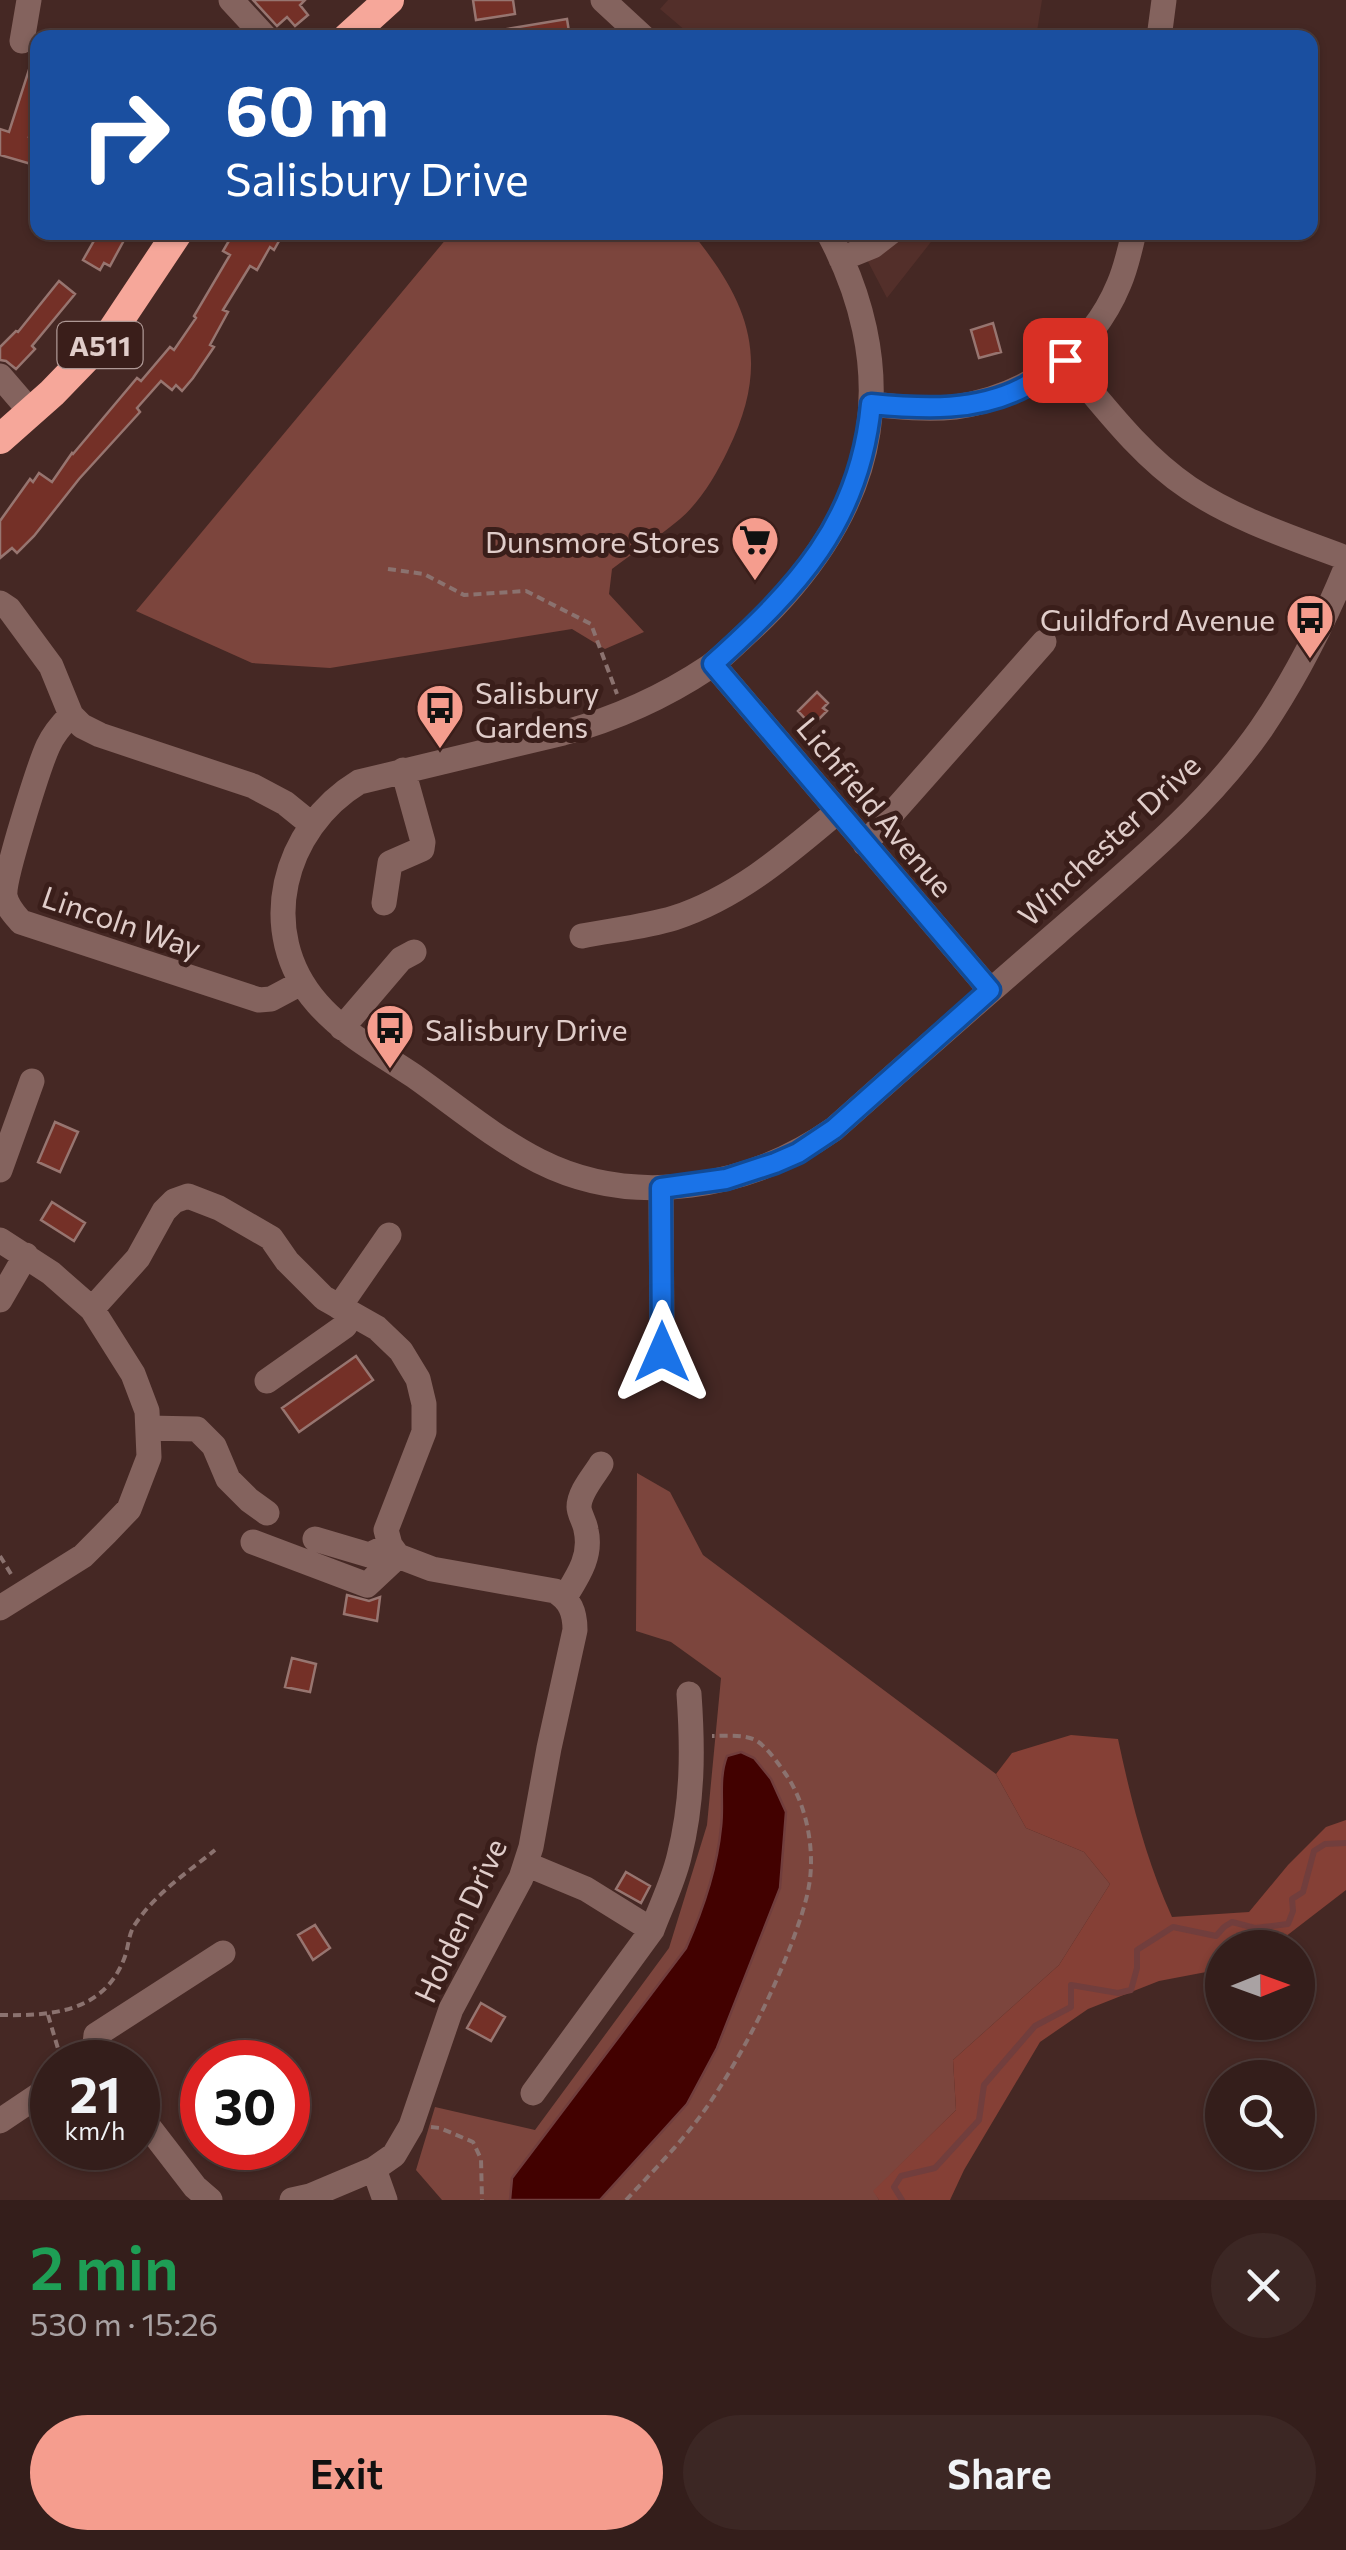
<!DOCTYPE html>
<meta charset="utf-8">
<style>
:root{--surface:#341e1b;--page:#3c2724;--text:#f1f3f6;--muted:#a9a2a3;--line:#4e3c3a;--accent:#f59d8e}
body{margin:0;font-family:Commissioner,sans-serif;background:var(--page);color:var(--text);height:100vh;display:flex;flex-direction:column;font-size:38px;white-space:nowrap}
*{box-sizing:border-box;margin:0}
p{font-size:32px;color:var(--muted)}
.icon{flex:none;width:55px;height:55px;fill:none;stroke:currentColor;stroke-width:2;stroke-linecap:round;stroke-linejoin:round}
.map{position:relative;height:2200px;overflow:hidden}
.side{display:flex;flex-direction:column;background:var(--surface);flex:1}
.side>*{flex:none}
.top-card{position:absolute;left:30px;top:30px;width:1288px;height:210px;border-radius:20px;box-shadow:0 2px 8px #0004,0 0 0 2px var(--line);background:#1a4fa0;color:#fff;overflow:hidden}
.needle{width:65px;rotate:89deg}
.tools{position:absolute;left:1205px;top:1930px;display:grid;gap:20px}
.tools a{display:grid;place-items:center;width:110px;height:110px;border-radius:50%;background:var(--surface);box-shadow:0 2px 8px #0004,0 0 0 2px var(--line);font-size:50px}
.speed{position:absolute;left:30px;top:2040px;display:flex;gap:20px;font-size:50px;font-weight:700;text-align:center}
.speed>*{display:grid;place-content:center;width:130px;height:130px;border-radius:50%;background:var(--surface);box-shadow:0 2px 8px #0004,0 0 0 2px var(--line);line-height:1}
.speed small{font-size:25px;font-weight:400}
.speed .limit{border:15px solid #d22;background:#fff;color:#111}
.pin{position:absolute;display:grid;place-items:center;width:85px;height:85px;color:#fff;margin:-42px;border-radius:20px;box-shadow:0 5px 15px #0006}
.me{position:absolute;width:110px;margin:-55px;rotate:0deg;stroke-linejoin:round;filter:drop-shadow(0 0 8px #0008)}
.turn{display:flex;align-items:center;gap:35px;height:210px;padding:0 30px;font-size:45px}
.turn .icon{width:130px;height:130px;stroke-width:2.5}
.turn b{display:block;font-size:70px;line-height:85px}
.round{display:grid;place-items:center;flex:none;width:105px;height:105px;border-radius:52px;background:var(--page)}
.overview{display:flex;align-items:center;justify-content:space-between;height:170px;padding:0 30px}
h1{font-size:60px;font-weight:600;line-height:75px;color:#1e9e55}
.button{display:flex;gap:20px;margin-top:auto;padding:20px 30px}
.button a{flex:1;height:115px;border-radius:60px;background:var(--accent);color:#111;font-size:40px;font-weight:600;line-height:115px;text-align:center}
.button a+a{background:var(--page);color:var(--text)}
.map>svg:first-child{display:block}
.built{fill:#532f2a}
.green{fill:#7c453d}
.forest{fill:#854036}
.water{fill:#420100;stroke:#713e3d;stroke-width:2.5}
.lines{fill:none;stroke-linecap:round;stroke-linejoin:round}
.stream{stroke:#713e3d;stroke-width:6}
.building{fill:#743027;stroke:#977570;stroke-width:2.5}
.path{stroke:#8b726f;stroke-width:4;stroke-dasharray:8 5;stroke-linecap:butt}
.minor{stroke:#84635e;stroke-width:25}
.highway{stroke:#f6a79a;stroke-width:30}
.route-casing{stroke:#114b97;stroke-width:25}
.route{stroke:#1a73e8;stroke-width:18}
.labels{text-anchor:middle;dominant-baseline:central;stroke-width:10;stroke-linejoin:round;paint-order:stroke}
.shield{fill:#3a1e1a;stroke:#ae9895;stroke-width:2.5}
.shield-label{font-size:28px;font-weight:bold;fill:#e0cdca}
.poi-label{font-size:30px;fill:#e0cdca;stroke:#3a1e1a;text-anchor:end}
.street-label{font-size:30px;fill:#e0cdca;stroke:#3a1e1a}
</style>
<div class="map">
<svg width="1346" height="2200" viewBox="0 0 1346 2200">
<rect width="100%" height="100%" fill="#452824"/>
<path class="built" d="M 668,0 L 1042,0 L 1036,38 L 693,37 L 660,9 Z
M 853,233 L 938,233 L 887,298 Z"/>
<path class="green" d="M 452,232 L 692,233 C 751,305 771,363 728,450 C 716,475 701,501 680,519 C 659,537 634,552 612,569 L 609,594 L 644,632 L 605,649 L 572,629 L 330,668 L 252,663 L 136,611 Z
M 637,1473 L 670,1492 L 703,1555 L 996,1774 L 1026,1828 L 1084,1852 L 1110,1884 L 1059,1965 L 953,2060 L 956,2110 L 874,2191 L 879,2200 L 442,2200 L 416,2170 L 435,2107 L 535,2130 L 669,1948 L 707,1825 L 721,1678 L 671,1642 L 636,1631 Z"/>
<path class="forest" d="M 1071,1735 L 1118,1739 C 1131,1800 1146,1860 1172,1917 L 1249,1912 L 1288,1865 L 1326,1827 L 1346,1820 L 1346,1890 L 1272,1947 L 1222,1948 L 1222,1969 L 1159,1981 L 1088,2009 L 1040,2042 L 964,2170 L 950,2200 L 879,2200 L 873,2191 L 956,2110 L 953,2060 L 1059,1965 L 1110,1884 L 1084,1852 L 1026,1828 L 996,1774 L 1012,1753 Z"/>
<path class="water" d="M 741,1752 L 754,1758 L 771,1779 L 786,1812 L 780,1888 L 717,2048 L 687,2104 L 600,2200 L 510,2200 L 512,2178 L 686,1948 C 703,1910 717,1869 721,1827 C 724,1803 718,1779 727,1756 Z"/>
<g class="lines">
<path class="stream" d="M 902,2200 L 894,2187 L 901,2176 L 935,2168 L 979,2120 L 984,2085 L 1035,2026 L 1071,2007 L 1071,1985 L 1118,1993 L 1131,1990 L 1137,1968 L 1137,1950 L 1173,1927 L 1216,1936 L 1224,1927 L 1232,1922 L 1255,1928 L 1288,1924 L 1293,1911 L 1292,1899 L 1303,1892 L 1314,1851 L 1325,1844 L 1346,1843"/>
</g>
<path class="building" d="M 253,0 L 305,0 L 300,5 L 308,15 L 295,26 L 287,17 L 277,26 Z
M 473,0 L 513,0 L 515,14 L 476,20 Z
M 567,19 L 570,38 L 508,38 L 507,29 Z
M 35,51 L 38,51 L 38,111 L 29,137 L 38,140 L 38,166 L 0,155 L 0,129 L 9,132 Z
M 99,232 L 106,232 L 123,242 L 110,266 L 104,263 L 100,270 L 83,260 Z
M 234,232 L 284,232 L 274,250 L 270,247 L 257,270 L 250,266 L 223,310 L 228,312 L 210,345 L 214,347 L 193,378 L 182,391 L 176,385 L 172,390 L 161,381 L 137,408 L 140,412 L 79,479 L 34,536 L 17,553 L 12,548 L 0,558 L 0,521 L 30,479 L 33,482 L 39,473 L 52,482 L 72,453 L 73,454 L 137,378 L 141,381 L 170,347 L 174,350 L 196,318 L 194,316 L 230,255 L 223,251 Z
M 59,281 L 75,294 L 32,346 L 35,349 L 16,369 L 6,361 L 0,360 L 0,347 L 16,331 L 18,332 Z
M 993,323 L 1001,352 L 979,358 L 971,330 Z
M 817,692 L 828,703 L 823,708 L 827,711 L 812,726 L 798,711 Z
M 55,1122 L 78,1132 L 60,1172 L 38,1162 Z
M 52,1202 L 85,1223 L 74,1241 L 41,1220 Z
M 356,1356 L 373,1380 L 299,1432 L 282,1408 Z
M 347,1595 L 369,1601 L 380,1597 L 377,1621 L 344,1614 Z
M 292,1658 L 316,1664 L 310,1692 L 285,1687 Z
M 626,1872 L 650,1886 L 641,1903 L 616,1889 Z
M 315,1925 L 330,1948 L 313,1960 L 298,1935 Z
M 481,2003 L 505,2017 L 491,2041 L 467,2028 Z"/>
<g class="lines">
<path class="path" d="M 388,569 L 424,574 L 464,595 L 526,591 L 591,624 L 617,694
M 0,1556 L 11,1574
M 0,2015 C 50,2016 103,2013 124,1959 C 129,1947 128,1933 136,1923 C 156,1893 188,1872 215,1850
M 48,2015 L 62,2062
M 431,2127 L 440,2128 L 473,2142 L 481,2159 L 482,2200
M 626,2200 C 655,2169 687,2137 711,2101 C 743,2053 770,1999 791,1945 C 799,1923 807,1902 810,1879 C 814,1845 806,1805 787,1776 C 780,1766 768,1748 757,1741 C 746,1734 725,1736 712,1736"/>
<path class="minor" d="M 231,0 L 266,38
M 603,0 L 644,38
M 1159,38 L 1164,0
M 22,41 L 29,0
M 828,232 C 861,293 879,363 868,432 C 856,513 803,583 743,637 C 732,647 721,658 709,667 C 664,697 615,719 563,733 L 359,782 C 283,828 255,932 317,1003 C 345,1035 380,1053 414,1076 C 455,1105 494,1138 539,1161 C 634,1209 750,1188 834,1129 C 908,1063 982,998 1057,933 C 1129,870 1206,808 1261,729 C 1295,679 1323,624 1346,568
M 841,259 L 873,246 L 891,232
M 1065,360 C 1103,405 1140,455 1189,488 C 1237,520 1293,538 1346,558
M 0,376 L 31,412
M 871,404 C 899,407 927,410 955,407 C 1027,397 1091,352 1119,284 C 1126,268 1130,250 1134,232
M 0,603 L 9,609 L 51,666 L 71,715 C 62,724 53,735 48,746 C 39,766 3,879 5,896 C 7,907 15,915 21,922 L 259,1000 L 271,999 L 301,983
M 713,664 L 990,990
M 71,715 L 82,726 L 100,735 L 253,786 L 285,803 L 311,824
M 865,844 L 1044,642
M 384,903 L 390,863 L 422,849 L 423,842 L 403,770
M 582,936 C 612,930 645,927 674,918 C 738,897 787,854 837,812
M 342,1028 L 401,959 L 414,952
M 0,1170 L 32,1081
M 661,1188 L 662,1352
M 0,1240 L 51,1273 L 92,1309 L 133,1374 L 147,1411 L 149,1457 L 129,1509 L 106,1533 L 83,1556 L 0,1608
M 0,1300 L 26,1255
M 339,1307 L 389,1235
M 92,1309 L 138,1258 L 164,1211 L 174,1201 L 188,1196 L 219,1208 L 271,1238 L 287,1261 L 324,1298 L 377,1328 L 401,1351 L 418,1379 L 424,1404 L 424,1432 L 386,1530 L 390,1545 L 398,1556 L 432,1569 L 555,1591 C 570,1600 575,1612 575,1630 L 549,1748 L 531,1847 L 521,1878 L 451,2009 L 411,2126 L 394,2155 L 374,2169 L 310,2196 L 292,2200
M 267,1381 L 345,1326 L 352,1314
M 148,1428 L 197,1429 L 214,1446 L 228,1479 L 249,1500 L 267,1513
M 315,1539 L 369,1555 L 390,1545
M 253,1542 L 367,1585 L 398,1556
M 565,1597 C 578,1576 592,1556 586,1530 C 585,1522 579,1514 579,1507 C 579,1492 594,1476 601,1464
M 526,1864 L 586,1889 L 652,1930 C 661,1906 673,1882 679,1857 C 693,1802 693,1750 689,1694
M 93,2062 L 96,2035 L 223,1953
M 533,2093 L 652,1930
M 138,2113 L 195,2187 L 210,2200
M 0,2121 L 52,2086
M 374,2169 L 385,2200"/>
<path class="highway" d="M 347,38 L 389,0
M 0,439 L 52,393 L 112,331 L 178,232"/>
</g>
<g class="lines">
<g class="route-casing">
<path id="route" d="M 662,1352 L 661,1188 L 726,1179 L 775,1163 L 798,1153 L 834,1129 L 990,990 L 713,664 C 797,588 860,523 871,404 C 923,409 978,412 1026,386 C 1039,378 1052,369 1065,360"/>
</g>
<use href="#route" class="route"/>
</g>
<defs>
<g id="supermarket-pin" transform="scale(2.5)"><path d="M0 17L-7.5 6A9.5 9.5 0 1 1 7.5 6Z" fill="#f59d8e" stroke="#3a1e1a"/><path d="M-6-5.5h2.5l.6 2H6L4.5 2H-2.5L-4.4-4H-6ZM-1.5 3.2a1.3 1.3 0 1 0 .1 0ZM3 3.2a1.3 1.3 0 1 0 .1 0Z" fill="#111"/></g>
<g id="bus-pin" transform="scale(2.5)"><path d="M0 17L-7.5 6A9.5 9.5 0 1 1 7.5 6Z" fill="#f59d8e" stroke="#3a1e1a"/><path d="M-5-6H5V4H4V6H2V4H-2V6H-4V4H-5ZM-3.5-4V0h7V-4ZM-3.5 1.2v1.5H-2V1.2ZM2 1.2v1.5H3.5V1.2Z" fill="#111"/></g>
</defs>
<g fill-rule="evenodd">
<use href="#supermarket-pin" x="755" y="540"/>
<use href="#bus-pin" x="1310" y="618"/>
<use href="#bus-pin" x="440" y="708"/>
<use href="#bus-pin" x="390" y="1028"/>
</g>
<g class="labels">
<rect class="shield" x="57.5" y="322" width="85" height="46" rx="8"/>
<g class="shield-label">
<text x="100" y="345">A511</text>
</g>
<g class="poi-label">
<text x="720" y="540">Dunsmore Stores</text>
<text x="1275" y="618">Guildford Avenue</text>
<text x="475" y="691" text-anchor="start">Salisbury<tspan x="475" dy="34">Gardens</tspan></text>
<text x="425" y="1028" text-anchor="start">Salisbury Drive</text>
</g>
<g class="street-label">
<text transform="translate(876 806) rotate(50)">Lichfield Avenue</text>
<text transform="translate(1108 839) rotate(-43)">Winchester Drive</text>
<text transform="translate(122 921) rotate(19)">Lincoln Way</text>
<text transform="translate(459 1920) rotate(-65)">Holden Drive</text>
</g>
</g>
</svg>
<div class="tools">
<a><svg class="needle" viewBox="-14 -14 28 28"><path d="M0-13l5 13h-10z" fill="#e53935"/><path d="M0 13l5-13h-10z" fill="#a9a2a3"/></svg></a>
<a><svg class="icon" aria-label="search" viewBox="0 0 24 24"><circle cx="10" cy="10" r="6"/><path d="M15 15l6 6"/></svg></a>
</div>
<div class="speed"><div>21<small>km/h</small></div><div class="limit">30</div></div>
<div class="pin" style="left:1065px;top:360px;background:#d93025"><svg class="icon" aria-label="arrive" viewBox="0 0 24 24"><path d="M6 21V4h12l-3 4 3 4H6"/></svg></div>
<svg class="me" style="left:662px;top:1352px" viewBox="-20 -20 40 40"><path d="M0-17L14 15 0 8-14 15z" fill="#1a73e8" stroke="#fff" stroke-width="4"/></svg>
<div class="top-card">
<div class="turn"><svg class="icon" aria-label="right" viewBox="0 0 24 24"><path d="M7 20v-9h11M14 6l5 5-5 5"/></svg><div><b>60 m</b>Salisbury Drive</div></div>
</div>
</div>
<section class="side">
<div class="overview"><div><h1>2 min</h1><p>530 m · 15:26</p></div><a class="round"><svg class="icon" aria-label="close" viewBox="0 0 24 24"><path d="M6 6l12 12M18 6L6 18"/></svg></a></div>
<div class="button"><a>Exit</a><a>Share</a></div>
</section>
